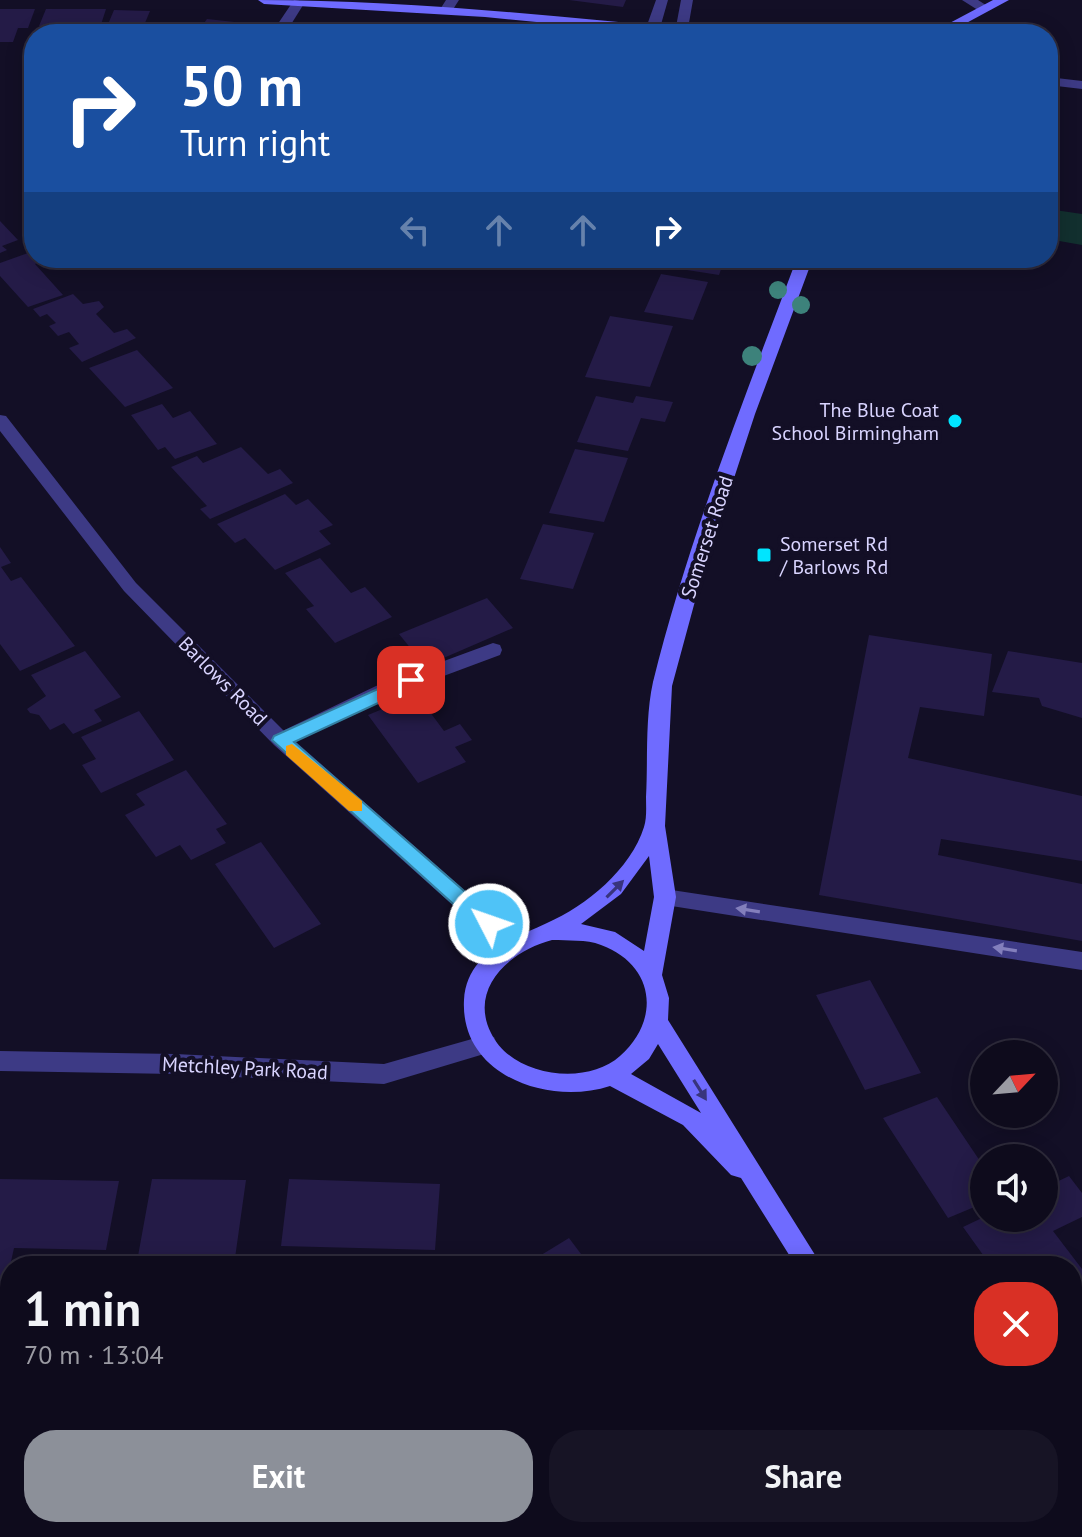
<!DOCTYPE html>
<meta charset="utf-8">
<style>
:root{--surface:#0e0b1c;--page:#171425;--text:#f1f3f6;--muted:#9b9ba3;--line:#2e2b3b;--accent:#8c9099}
body{margin:0;font-family:"PT Sans",sans-serif;background:var(--page);color:var(--text);height:100vh;display:flex;flex-direction:column;font-size:30px;white-space:nowrap}
*{box-sizing:border-box;margin:0}
p{font-size:26px;color:var(--muted)}
.icon{flex:none;width:44px;height:44px;fill:none;stroke:currentColor;stroke-width:2;stroke-linecap:round;stroke-linejoin:round}
.map{position:relative;flex:1;overflow:hidden}
.details{position:absolute;left:0px;top:1256px;width:1082px;height:282px;display:flex;flex-direction:column;background:var(--surface);border-radius:32px 32px 0 0;box-shadow:0 4px 20px #0003,0 0 0 2px var(--line)}
.details>*{flex:none}
.banner{position:absolute;left:24px;top:24px;width:1034px;height:244px;border-radius:32px;box-shadow:0 4px 20px #0003,0 0 0 2px var(--line);background:#1a4fa0;color:#fff;overflow:hidden}
.needle{width:52px;rotate:64deg}
.controls{position:absolute;left:970px;top:1040px;display:grid;gap:16px}
.controls a{display:grid;place-items:center;width:88px;height:88px;border-radius:50%;background:var(--surface);box-shadow:0 4px 20px #0003,0 0 0 2px var(--line);font-size:40px}
.pin{position:absolute;display:grid;place-items:center;width:68px;height:68px;color:#fff;margin:-34px;border-radius:16px;box-shadow:0 4px 12px #0006}
.me{position:absolute;width:88px;margin:-44px;rotate:311deg;stroke-linejoin:round;filter:drop-shadow(0 0 6px #0008)}
.turn{display:flex;align-items:center;gap:28px;height:168px;padding:0 24px;font-size:36px}
.turn .icon{width:104px;height:104px;stroke-width:2.5}
.turn b{display:block;font-size:56px;line-height:68px}
.lanes{display:flex;align-items:center;height:76px;padding:0 24px;background:#0003;justify-content:center;gap:40px;direction:ltr}
.lanes .off{opacity:.35}
.round{display:grid;place-items:center;flex:none;width:84px;height:84px;border-radius:32px;background:var(--page)}
.overview{display:flex;align-items:center;justify-content:space-between;height:136px;padding:0 24px}
h1{font-size:48px;font-weight:600;line-height:60px}
.primary-button{display:flex;gap:16px;margin-top:auto;padding:16px 24px}
.primary-button a{flex:1;height:92px;border-radius:32px;background:var(--accent);color:#fff;font-size:32px;font-weight:600;line-height:92px;text-align:center}
.primary-button a+a{background:var(--page);color:var(--text)}
.map>svg:first-child{display:block}
.green{fill:#12302f}
.building{fill:#241b47}
.lines{fill:none;stroke-linecap:round;stroke-linejoin:round}
.lane{fill:#3d3a85;fill-rule:evenodd}
.street{fill:#3d3a85;fill-rule:evenodd}
.secondary{fill:#6f6bff;fill-rule:evenodd}
.tree{fill:#3d827b}
.oneway{fill:#38347d}
.oneway2{fill:#837fbc}
.route{fill:#4fc3f7;stroke:#337fa1;stroke-width:2}
.slow{fill:#f59e0b}
.poi-dot{fill:#00e5ff;stroke:#130f26;stroke-width:3}
.labels{text-anchor:middle;dominant-baseline:central;stroke-width:8;stroke-linejoin:round;paint-order:stroke}
.poi-label{font-size:20px;fill:#d9d4ff;stroke:#130f26;text-anchor:end}
.street-label{font-size:20px;fill:#d9d4ff;stroke:#130f26}
</style>
<div class="map">
<svg width="1082" height="1537" viewBox="0 0 1082 1537">
<rect width="100%" height="100%" fill="#130f26"/>
<path class="green" d="M 1048,209 L 1082,214 L 1082,245 L 1048,239 Z"/>
<path class="building" d="M 569,0 L 626,0 L 623,7 Z
M 0,9 L 35,9 L 28,28 L 18,28 L 13,42 L 0,42 Z
M 46,9 L 106,9 L 98,34 L 61,34 L 63,27 L 39,26 Z
M 114,10 L 150,11 L 142,30 L 134,30 L 133,34 L 109,34 L 111,29 L 106,29 Z
M 207,19 L 244,23 L 237,34 L 196,34 Z
M 0,221 L 18,240 L 2,246 L 7,250 L 0,253 Z
M 28,253 L 34,254 L 34,258 L 45,258 L 35,264 L 63,295 L 28,307 L 0,276 L 0,263 Z
M 630,258 L 725,258 L 719,275 L 629,261 Z
M 661,274 L 708,282 L 693,320 L 644,312 Z
M 73,294 L 83,304 L 99,301 L 104,307 L 96,314 L 114,333 L 127,329 L 136,338 L 82,362 L 69,348 L 79,344 L 69,332 L 58,336 L 49,326 L 56,323 L 47,314 L 40,317 L 33,309 Z
M 610,316 L 673,326 L 650,387 L 585,377 Z
M 137,350 L 173,388 L 125,407 L 89,368 Z
M 596,396 L 633,403 L 636,396 L 673,402 L 665,422 L 641,418 L 628,451 L 577,442 Z
M 162,404 L 173,418 L 190,411 L 217,444 L 175,459 L 165,447 L 158,450 L 131,415 Z
M 241,447 L 268,474 L 280,469 L 293,483 L 210,519 L 200,509 L 207,506 L 171,467 L 197,456 L 203,463 Z
M 575,449 L 628,458 L 604,522 L 549,513 Z
M 285,494 L 296,505 L 308,499 L 333,525 L 319,531 L 331,544 L 275,570 L 245,538 L 235,543 L 217,524 Z
M 543,524 L 594,533 L 573,589 L 520,579 Z
M 0,547 L 11,563 L 1,567 L 11,581 L 21,577 L 75,646 L 20,671 L 0,644 Z
M 320,558 L 351,593 L 365,587 L 392,617 L 335,643 L 306,609 L 314,606 L 285,573 Z
M 487,598 L 513,628 L 425,666 L 399,634 Z
M 869,635 L 992,654 L 984,716 L 920,707 L 908,758 L 1082,796 L 1082,861 L 941,839 L 938,855 L 1082,884 L 1082,941 L 819,895 Z
M 85,651 L 121,697 L 94,710 L 102,721 L 73,734 L 64,723 L 50,730 L 39,715 L 30,713 L 27,709 L 46,696 L 31,675 Z
M 1008,651 L 1082,663 L 1082,718 L 1042,706 L 1039,698 L 992,692 Z
M 424,692 L 434,705 L 427,708 L 444,731 L 460,724 L 472,740 L 455,747 L 466,762 L 418,783 L 368,715 Z
M 139,711 L 174,760 L 101,793 L 82,765 L 96,759 L 81,737 Z
M 186,770 L 227,824 L 216,829 L 226,843 L 191,860 L 180,845 L 156,857 L 125,815 L 145,805 L 136,794 Z
M 261,842 L 321,924 L 274,948 L 215,864 Z
M 870,980 L 921,1073 L 865,1090 L 816,995 Z
M 937,1097 L 984,1167 L 984,1203 L 948,1218 L 883,1118 Z
M 1069,1176 L 1082,1193 L 1082,1217 L 1053,1231 L 1082,1269 L 1082,1321 L 1072,1326 L 1072,1266 L 991,1266 L 963,1227 L 984,1217 L 1044,1218 L 1044,1188 Z
M 0,1179 L 119,1181 L 106,1250 L 14,1248 L 7,1280 L 0,1280 Z
M 152,1179 L 246,1180 L 235,1258 L 138,1256 Z
M 289,1179 L 440,1184 L 435,1250 L 281,1246 Z
M 569,1238 L 590,1266 L 538,1266 L 533,1260 Z
M 679,1528 L 799,1528 L 804,1537 L 684,1537 Z"/>
<g class="lines">
<path class="lane" d="M 446,0 L 459,0 L 450,14 L 440,14 L 439,11 Z
M 656,0 L 668,0 L 660,28 L 653,32 L 646,28 Z
M 681,0 L 693,0 L 687,34 L 675,32 Z
M 962,0 L 978,0 L 992,9 L 981,12 Z
M 1048,77 L 1082,81 L 1082,89 L 1048,85 Z
M 493,643 L 500,645 L 502,650 L 500,655 L 390,696 L 288,745 L 281,747 L 271,740 L 274,735 L 376,686 Z
M 665,889 L 1082,952 L 1082,970 L 665,905 L 658,903 L 654,897 L 658,891 Z"/>
<path class="street" d="M 294,0 L 305,2 L 285,34 L 271,34 Z
M 0,415 L 6,416 L 136,583 L 288,735 L 520,939 L 523,945 L 520,951 L 512,954 L 504,951 L 274,745 L 124,591 L 0,431 Z
M 486,1035 L 494,1037 L 497,1044 L 494,1051 L 384,1084 L 175,1074 L 0,1071 L 0,1051 L 175,1054 L 384,1064 Z"/>
<path class="secondary" d="M 258,0 C 406,0 554,16 702,30 L 709,34 L 661,34 L 485,17 L 264,4 Z
M 993,0 L 1009,0 L 946,34 L 929,34 Z
M 797,258 L 813,258 L 755,414 L 701,579 L 672,686 L 665,826 L 676,897 L 662,975 L 669,998 L 668,1020 L 822,1266 L 796,1266 L 741,1178 L 731,1175 L 683,1125 L 610,1086 C 549,1106 460,1076 464,1000 C 467,952 511,940 547,923 C 586,906 631,869 644,827 C 647,818 646,806 646,797 C 648,760 645,718 653,682 C 689,537 745,397 797,258 ZM 649,856 L 654,897 L 644,951 L 615,932 L 581,924 L 621,894 ZM 552,940 C 568,941 586,939 601,945 C 655,965 661,1020 620,1056 C 586,1087 511,1076 491,1033 C 468,987 512,950 552,940 ZM 658,1044 L 701,1113 L 631,1074 L 649,1059 Z
M 956,1528 L 985,1528 L 989,1537 L 960,1537 Z"/>
</g>
<g class="tree">
<circle cx="778" cy="290" r="9"/>
<circle cx="801" cy="305" r="9"/>
<circle cx="752" cy="356" r="10"/>
</g>
<defs><path id="oneway-solid" d="M-6-.8H1V-3.2L6.5 0L1 3.2V.8H-6Z" transform="scale(2)"/></defs>
<g class="oneway">
<use href="#oneway-solid" transform="translate(615 889) rotate(-45)"/>
<use href="#oneway-solid" transform="translate(700 1090) rotate(58)"/>
</g>
<g class="oneway2">
<use href="#oneway-solid" transform="translate(748 910) rotate(-171)"/>
<use href="#oneway-solid" transform="translate(1005 949) rotate(-171)"/>
</g>
<path class="route" d="M 411,674 L 420,680 L 417,685 L 294,742 L 496,919 L 499,924 L 489,932 L 482,930 L 272,740 L 274,736 Z"/>
<path class="slow" d="M 292,744 L 362,801 L 362,811 L 349,811 L 286,755 L 286,746 Z"/>
<g class="poi-dot">
<circle cx="955" cy="421" r="8"/>
<rect x="756" y="547" width="16" height="16" rx="4"/>
</g>
<g class="labels">
<g class="poi-label">
<text x="939" y="410">The Blue Coat<tspan x="939" dy="23">School Birmingham</tspan></text>
<text x="780" y="544" text-anchor="start">Somerset Rd<tspan x="780" dy="23">/ Barlows Rd</tspan></text>
</g>
<g class="street-label">
<text transform="translate(707 537) rotate(-72)">Somerset Road</text>
<text transform="translate(223 681) rotate(45)">Barlows Road</text>
<text transform="translate(245 1068) rotate(3)">Metchley Park Road</text>
</g>
</g>
</svg>
<div class="controls">
<a><svg class="needle" viewBox="-14 -14 28 28"><path d="M0-13l5 13h-10z" fill="#e53935"/><path d="M0 13l5-13h-10z" fill="#9b9ba3"/></svg></a>
<a><svg class="icon" aria-label="sound" viewBox="0 0 24 24"><path d="M4 9h4l5-4v14l-5-4H4zM17 9q2 3 0 6"/></svg></a>
</div>
<div class="pin" style="left:411px;top:680px;background:#d93025"><svg class="icon" aria-label="arrive" viewBox="0 0 24 24"><path d="M6 21V4h12l-3 4 3 4H6"/></svg></div>
<svg class="me" style="left:489px;top:924px" viewBox="-20 -20 40 40"><circle r="17" fill="#4fc3f7" stroke="#fff" stroke-width="3"/><path d="M0-11L8 9 0 5-8 9z" fill="#fff"/></svg>
<div class="banner">
<div class="turn"><svg class="icon" aria-label="right" viewBox="0 0 24 24"><path d="M7 20v-9h11M14 6l5 5-5 5"/></svg><div><b>50 m</b>Turn right</div></div>
<div class="lanes"><svg class="icon off" aria-label="left" viewBox="0 0 24 24"><path d="M17 20v-9H6M10 6l-5 5 5 5"/></svg><svg class="icon off" aria-label="ahead" viewBox="0 0 24 24"><path d="M12 20V5M6 11l6-6 6 6"/></svg><svg class="icon off" aria-label="ahead" viewBox="0 0 24 24"><path d="M12 20V5M6 11l6-6 6 6"/></svg><svg class="icon" aria-label="right" viewBox="0 0 24 24"><path d="M7 20v-9h11M14 6l5 5-5 5"/></svg></div>
</div>
<section class="details">
<div class="overview"><div><h1>1 min</h1><p>70 m · 13:04</p></div><a class="round" style="background:#d93025;color:#fff"><svg class="icon" aria-label="close" viewBox="0 0 24 24"><path d="M6 6l12 12M18 6L6 18"/></svg></a></div>
<div class="primary-button"><a>Exit</a><a>Share</a></div>
</section>
</div>
